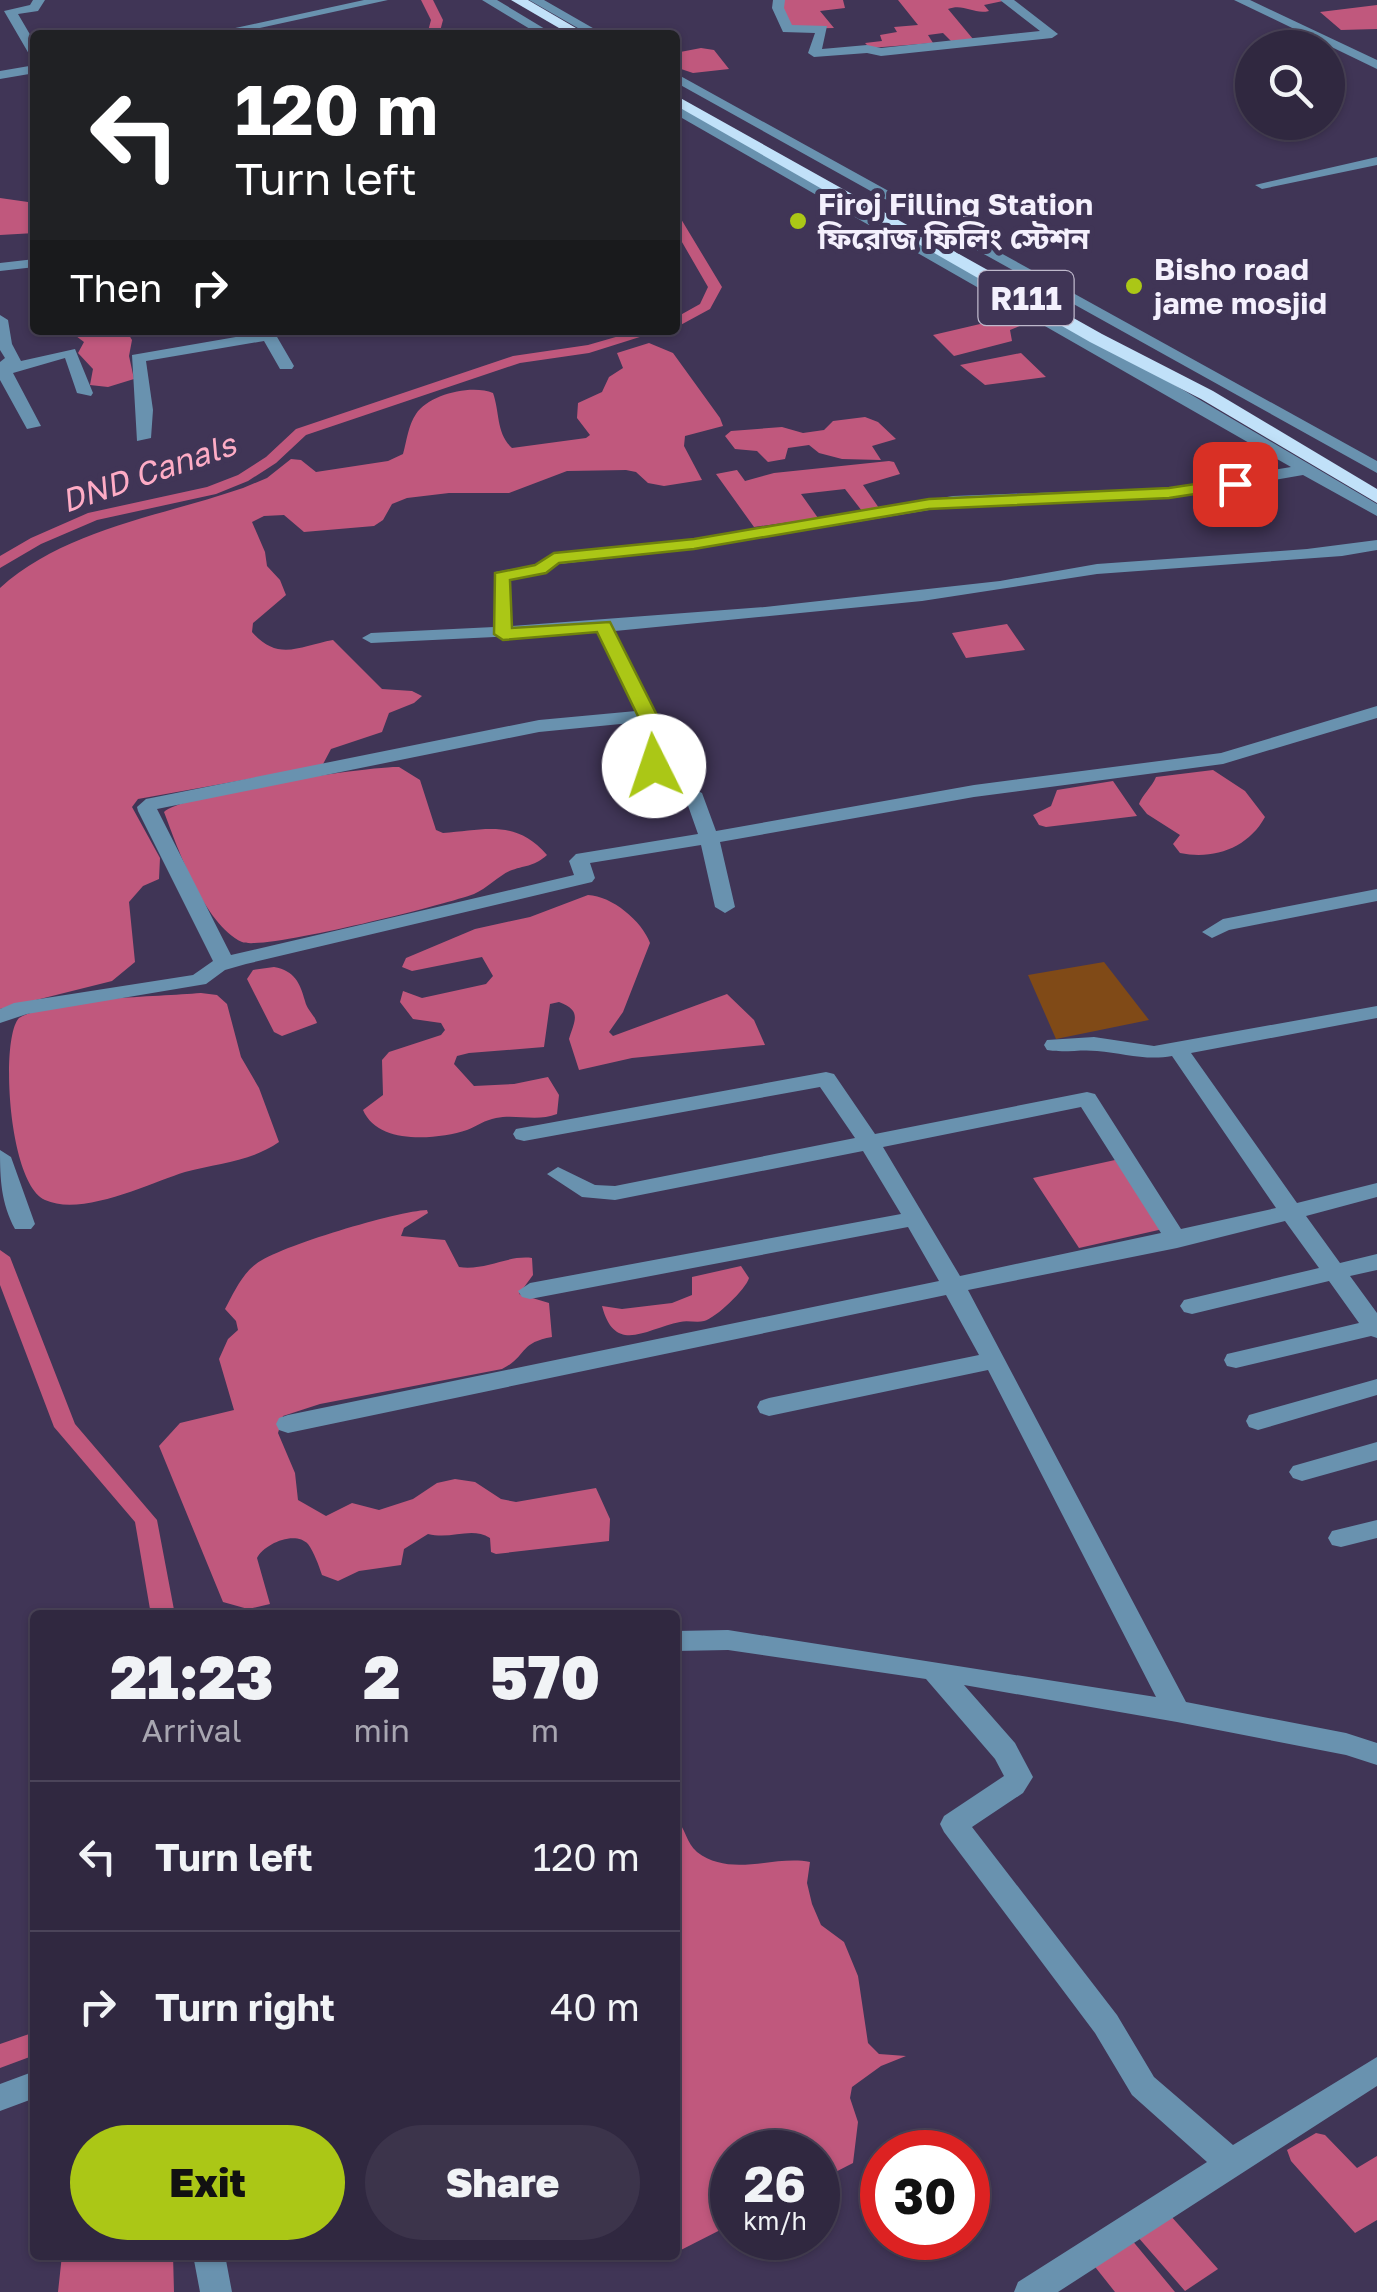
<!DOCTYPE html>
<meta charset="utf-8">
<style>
:root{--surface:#302840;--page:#3c344b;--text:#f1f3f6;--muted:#a8a6b1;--line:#4b4459;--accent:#abc716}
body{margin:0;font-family:"Golos Text","Noto Sans Bengali",sans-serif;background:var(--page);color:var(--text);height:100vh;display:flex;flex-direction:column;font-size:38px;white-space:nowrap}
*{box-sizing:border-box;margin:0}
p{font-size:32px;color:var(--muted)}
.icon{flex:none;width:55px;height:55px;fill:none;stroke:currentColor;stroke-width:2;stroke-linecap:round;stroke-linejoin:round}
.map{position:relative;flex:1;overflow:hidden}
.drawer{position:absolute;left:30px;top:1610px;width:650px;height:650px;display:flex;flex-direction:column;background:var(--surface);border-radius:10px;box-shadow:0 2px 8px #0004,0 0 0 2px var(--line)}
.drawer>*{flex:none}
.top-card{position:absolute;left:30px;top:30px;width:650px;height:305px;border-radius:10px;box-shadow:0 2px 8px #0004,0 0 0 2px var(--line);background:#202124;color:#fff;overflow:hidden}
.fabs{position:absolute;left:1235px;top:30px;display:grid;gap:20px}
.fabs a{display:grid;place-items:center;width:110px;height:110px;border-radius:50%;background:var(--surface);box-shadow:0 2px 8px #0004,0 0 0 2px var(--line);font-size:50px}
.speed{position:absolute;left:710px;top:2130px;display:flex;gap:20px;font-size:50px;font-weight:700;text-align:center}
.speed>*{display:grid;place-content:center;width:130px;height:130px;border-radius:50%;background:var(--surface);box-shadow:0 2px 8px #0004,0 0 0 2px var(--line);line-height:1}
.speed small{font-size:25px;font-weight:400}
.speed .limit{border:15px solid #d22;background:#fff;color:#111}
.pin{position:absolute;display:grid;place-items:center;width:85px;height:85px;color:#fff;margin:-42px;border-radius:20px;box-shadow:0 5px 15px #0006}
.me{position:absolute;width:110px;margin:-55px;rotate:356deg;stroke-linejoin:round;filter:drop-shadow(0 0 8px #0008)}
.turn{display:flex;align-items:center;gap:35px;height:210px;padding:0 40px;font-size:45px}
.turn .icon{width:130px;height:130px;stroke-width:2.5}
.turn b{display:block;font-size:70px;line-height:85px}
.then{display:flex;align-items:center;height:95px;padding:0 40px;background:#0003;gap:20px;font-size:38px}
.eta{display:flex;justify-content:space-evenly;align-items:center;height:170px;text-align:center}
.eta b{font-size:60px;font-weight:800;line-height:70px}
.primary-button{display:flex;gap:20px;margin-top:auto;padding:20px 40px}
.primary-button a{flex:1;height:115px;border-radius:60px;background:var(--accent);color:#111;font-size:40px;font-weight:800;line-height:115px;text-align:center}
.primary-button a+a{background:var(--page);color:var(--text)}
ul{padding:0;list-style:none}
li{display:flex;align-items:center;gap:30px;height:150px;padding:0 40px;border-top:2px solid var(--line)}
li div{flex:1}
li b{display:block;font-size:38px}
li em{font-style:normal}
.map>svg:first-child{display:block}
.green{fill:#804a17}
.water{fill:#c0587d}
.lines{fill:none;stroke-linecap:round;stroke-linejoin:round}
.canal{fill:#c0587d;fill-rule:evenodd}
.minor{fill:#6992af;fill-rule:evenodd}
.major{fill:#c1e1f9;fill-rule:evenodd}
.route{fill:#abc716;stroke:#6f810e;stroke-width:2.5}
.poi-dot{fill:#abc716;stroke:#403556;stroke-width:4}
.labels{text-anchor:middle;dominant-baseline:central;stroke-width:10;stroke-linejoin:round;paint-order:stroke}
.far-poi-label{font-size:30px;font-weight:bold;fill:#f4f0fd;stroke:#403556;text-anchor:start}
.shield{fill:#403556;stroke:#beb8cb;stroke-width:2.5}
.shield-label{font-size:32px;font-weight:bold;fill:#f4f0fd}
.far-water-label{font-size:32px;font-style:italic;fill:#feacc5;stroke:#403556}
</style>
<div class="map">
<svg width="1377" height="2292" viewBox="0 0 1377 2292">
<rect width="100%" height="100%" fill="#403556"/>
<path class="green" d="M 1104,962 L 1149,1020 L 1056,1039 L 1028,975 Z"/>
<path class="water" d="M 782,0 L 843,0 L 845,8 L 820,11 L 834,28 L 791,29 L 785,22 Z
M 898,0 L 1002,0 L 1003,1 L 984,5 L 989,11 C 974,15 964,3 948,9 L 973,39 L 951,41 L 943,33 L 928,35 L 933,43 L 870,48 L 865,43 L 882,41 L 880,35 L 897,32 L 894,27 L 918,25 Z
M 1377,5 L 1377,29 L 1341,30 L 1320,12 Z
M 701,48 L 714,50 L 729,69 L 693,73 L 675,67 L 675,53 Z
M 0,198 L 35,203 L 35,233 L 0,235 Z
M 993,321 L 1022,325 L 1010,330 L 1012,341 L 954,356 L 933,335 Z
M 68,330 L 126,330 L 132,340 L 129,356 L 134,379 L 108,387 L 90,385 L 93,369 L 78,353 L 84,342 Z
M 649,343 L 673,353 L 720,418 L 723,426 L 685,436 L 684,446 L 702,480 L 664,486 L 648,483 L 636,472 L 626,470 L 567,471 L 509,493 L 449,493 L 407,498 L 392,504 L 383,520 L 374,526 L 304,532 L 284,515 L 264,516 L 252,522 L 265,552 L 267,566 L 280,580 L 286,595 L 253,623 L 252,632 C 278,662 300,646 333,640 L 382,689 L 412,691 L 422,696 L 414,703 L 389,713 L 382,732 L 331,749 L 322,766 L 138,799 L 132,807 L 160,858 L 159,879 L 143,886 L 129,902 L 135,962 L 112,981 L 0,1009 L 0,588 C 65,529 162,516 243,488 L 267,478 L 291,459 L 301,460 L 316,472 L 388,461 L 403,454 C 407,440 408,426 416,414 C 429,394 472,384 493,393 C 500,413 496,433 512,448 L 586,438 L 590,435 L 577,418 L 578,403 L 602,392 L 609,377 L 623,368 L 617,353 Z
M 1021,353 L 1046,377 L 985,385 L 960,365 Z
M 865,417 L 878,422 L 896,439 L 872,446 L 881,460 L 842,459 L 819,453 L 809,445 L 788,448 L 785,459 L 768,462 L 757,451 L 735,449 L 725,436 L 731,431 L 782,427 L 803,433 L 824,430 L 833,421 Z
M 889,461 L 894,462 L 900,474 L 863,485 L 879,508 L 862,511 L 845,489 L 801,494 L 818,518 L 754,527 L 716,474 L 737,470 L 745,481 L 774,473 Z
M 1007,624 L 1025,650 L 966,658 L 952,633 Z
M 399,767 L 420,780 L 436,830 L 443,833 C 485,830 516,819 547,855 C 535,866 527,865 512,870 C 499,875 488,888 474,894 C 444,905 263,951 242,942 C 204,924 178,849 164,812 C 181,795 367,766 399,767 Z
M 1213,770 L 1245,791 L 1265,817 C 1248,848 1214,860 1180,853 L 1173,844 L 1180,835 L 1147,814 L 1139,804 C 1142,795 1152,787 1156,777 Z
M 1113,781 L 1137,816 L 1046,827 L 1039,825 L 1033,815 L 1051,806 L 1057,790 Z
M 588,895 C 612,896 642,921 650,943 L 623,1012 L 609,1032 L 613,1036 L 727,994 L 754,1020 L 765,1045 L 632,1058 L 579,1070 L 569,1039 C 574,1021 583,1011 559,1002 L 550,1004 L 544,1047 L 469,1053 L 457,1056 L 454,1064 L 474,1086 L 514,1084 L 548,1077 L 559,1095 L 557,1114 C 537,1122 516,1114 496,1118 C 485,1120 477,1126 467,1130 C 436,1140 378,1145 363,1110 L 383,1095 L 382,1060 L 389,1052 L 441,1035 L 445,1030 L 441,1023 L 413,1019 L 400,1002 L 403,991 L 422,998 L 486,984 L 493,976 L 482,957 L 412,971 L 402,967 L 406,958 L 475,929 L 530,917 Z
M 274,967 C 295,971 300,983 305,1001 C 307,1010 314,1014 317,1023 L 282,1036 L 274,1032 L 247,979 L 253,970 Z
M 201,993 L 217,995 L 227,1004 L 241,1057 L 259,1088 L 279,1142 C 250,1162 218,1163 185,1172 C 150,1183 82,1217 45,1200 C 8,1183 0,1038 19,1018 C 57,997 156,997 201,993 Z
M 1115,1160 L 1163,1229 L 1079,1248 L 1033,1178 Z
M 427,1210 L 428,1213 L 404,1228 L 401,1236 L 445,1240 L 459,1267 C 485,1271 507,1255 532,1258 L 533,1275 L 519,1294 L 549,1303 L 552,1337 C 518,1343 528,1356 502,1369 L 320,1404 L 283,1416 L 278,1433 L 295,1473 L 298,1500 L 326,1516 L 352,1503 L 379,1510 L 413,1499 L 437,1483 L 455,1479 L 475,1482 L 501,1499 L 516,1502 L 596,1488 L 610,1519 L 609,1541 L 496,1554 L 491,1552 L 490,1538 C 471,1526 452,1540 428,1534 L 404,1549 L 401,1565 L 359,1571 L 338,1581 L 322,1575 C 319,1566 314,1552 308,1544 C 295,1530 264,1544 257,1558 L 270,1604 L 248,1609 L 223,1602 L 159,1446 L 180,1423 L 234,1410 L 219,1359 L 228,1339 L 238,1330 L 236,1321 L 225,1309 C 233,1294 242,1274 256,1264 C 279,1246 398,1211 427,1210 Z
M 741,1266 L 749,1278 C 746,1289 716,1318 704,1321 C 697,1323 687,1320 680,1322 C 647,1328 615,1356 602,1306 L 622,1309 L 672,1303 L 692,1295 L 692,1277 Z
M 675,1818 C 686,1828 686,1843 697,1852 C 731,1878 773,1855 810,1862 L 807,1883 L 812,1904 L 821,1925 L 844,1942 L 858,1976 L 868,2043 L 879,2054 L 906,2056 L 881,2066 L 852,2087 L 850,2098 L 858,2122 L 853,2163 L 818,2181 L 818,2152 L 732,2152 L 732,2224 L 675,2253 Z
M 1316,2133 L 1325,2135 L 1357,2168 L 1377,2156 L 1377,2220 L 1355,2233 L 1291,2161 L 1287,2150 Z
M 1170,2215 L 1218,2269 L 1185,2291 L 1137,2236 Z
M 1131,2239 L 1175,2292 L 1115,2292 L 1092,2263 Z
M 62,2255 L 173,2255 L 174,2292 L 58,2292 Z"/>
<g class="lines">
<path class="canal" d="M 421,0 L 433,0 L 443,20 L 439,35 L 427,35 L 431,20 Z
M 675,215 L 681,219 L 722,287 L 710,309 L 675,328 L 675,318 L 700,304 L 708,287 L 675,230 Z
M 640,330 L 662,330 L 589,353 L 520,363 L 306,435 L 276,463 L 248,481 L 216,494 L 97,520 L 41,544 L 0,568 L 0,556 L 31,538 L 88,513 L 207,487 L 238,475 L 266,457 L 296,429 L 513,356 L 588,345 Z
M 0,1250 L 10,1257 L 75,1424 L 157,1520 L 175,1615 L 151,1615 L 135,1522 L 54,1427 L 0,1285 Z
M 35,2032 L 35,2055 L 0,2068 L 0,2044 Z"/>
<path class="minor" d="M 33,0 L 45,0 L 38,11 L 18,14 L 35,43 L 35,58 L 29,54 L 4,11 L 30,5 Z
M 364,0 L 388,0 L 228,35 L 203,35 Z
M 482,0 L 497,0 L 555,35 L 540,35 Z
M 529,0 L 544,0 L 605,35 L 590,35 Z
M 773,0 L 785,0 L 784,8 L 792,25 L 827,26 L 822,49 L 867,45 L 881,48 L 1040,31 L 1000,0 L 1014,0 L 1058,34 L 1052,38 L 881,56 L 867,53 L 814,57 L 808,53 L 815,33 L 783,32 L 772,8 Z
M 1234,0 L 1250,0 L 1377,60 L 1377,69 Z
M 35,65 L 35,73 L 0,79 L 0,71 Z
M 675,73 L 1377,461 L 1377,473 L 675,82 Z
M 675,104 L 1139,364 L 1377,504 L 1377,516 L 1303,475 L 1169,498 L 953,506 L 695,549 L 559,564 L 546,573 L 510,580 L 512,626 L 765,607 L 1000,581 L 1097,564 L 1307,549 L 1377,540 L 1377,550 L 1342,556 L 1097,574 L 922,601 L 615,631 L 672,747 L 663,759 C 669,779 685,784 702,793 L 716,831 L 974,785 L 1221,753 L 1377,706 L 1377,718 L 1223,764 L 974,797 L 720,842 L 735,907 L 725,913 L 715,907 L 701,845 L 590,863 L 595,878 L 592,882 L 246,964 L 225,970 L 206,984 L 27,1014 L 0,1023 L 0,1009 L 14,1003 L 193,975 L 213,961 L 138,811 L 137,807 L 146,799 L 539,720 L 636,711 L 598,632 L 371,643 L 362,638 L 371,633 L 494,627 L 495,572 L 535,565 L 554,554 L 695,539 L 953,496 L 1169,488 L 1291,467 L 675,114 ZM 641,722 L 653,747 L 643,759 C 651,782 666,790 686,800 L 698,834 L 576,854 L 569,861 L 574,875 L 231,955 L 157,809 L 539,732 Z
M 1377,157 L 1377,165 L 1262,189 L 1255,185 Z
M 35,259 L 35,267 L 0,271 L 0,263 Z
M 0,315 L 8,320 L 12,344 L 21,361 L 75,349 L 93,393 L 91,396 L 77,393 L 65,358 L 13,373 L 41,426 L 27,429 L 0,380 L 0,362 L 5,358 L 0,350 Z
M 257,330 L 273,330 L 294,366 L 292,369 L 280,369 L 264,341 L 146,361 L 153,410 L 151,438 L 137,441 L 132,355 L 259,333 Z
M 1377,889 L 1377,901 L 1229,930 L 1212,938 L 1202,932 L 1223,919 Z
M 1377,1006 L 1377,1018 L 1191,1053 L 1297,1203 L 1377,1183 L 1377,1197 L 1306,1216 L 1340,1263 L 1377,1254 L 1377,1270 L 1350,1276 L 1377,1313 L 1377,1338 L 1371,1336 L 1236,1368 L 1227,1366 L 1224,1360 L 1227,1354 L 1359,1323 L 1329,1281 L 1192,1314 L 1184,1312 L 1180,1306 L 1184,1300 L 1319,1268 L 1285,1221 L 1177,1248 L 968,1290 L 1186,1702 L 1346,1733 L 1377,1743 L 1377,1765 L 1346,1755 L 1177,1722 L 964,1685 L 1015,1743 L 1033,1777 L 1023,1793 L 972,1827 L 1117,2015 L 1154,2077 L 1233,2145 L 1377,2057 L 1377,2086 L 1058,2292 L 1014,2292 L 1018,2282 L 1207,2162 L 1132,2095 L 1095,2033 L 944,1832 L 940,1824 L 944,1816 L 1004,1776 L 995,1759 L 926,1679 L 728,1650 L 675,1651 L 675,1631 L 728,1630 L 1156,1697 L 988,1370 L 769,1416 L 760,1413 L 757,1407 L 760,1401 L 769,1398 L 979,1355 L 946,1295 L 288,1433 L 279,1430 L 276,1424 L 279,1418 L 288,1415 L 939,1281 L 908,1227 L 530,1299 L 522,1297 L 518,1291 L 530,1283 L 901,1214 L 863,1151 L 615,1200 L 582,1197 L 547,1174 L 558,1167 L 595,1185 L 615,1186 L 855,1138 L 820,1087 L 524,1141 L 516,1139 L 513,1134 L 516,1129 L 826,1072 L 834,1074 L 875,1134 L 1087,1092 L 1095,1094 L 1181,1229 L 1276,1208 L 1172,1056 C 1146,1061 1123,1053 1097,1051 C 1081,1049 1064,1053 1047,1050 L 1044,1045 L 1047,1040 L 1094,1037 L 1154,1046 ZM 1081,1107 L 1161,1233 L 960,1276 L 883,1147 Z
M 0,1150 L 11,1157 L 35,1224 L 31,1229 L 15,1229 C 1,1203 0,1179 0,1150 Z
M 1377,1379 L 1377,1395 L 1258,1430 L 1249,1427 L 1246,1421 L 1249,1415 Z
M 1377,1442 L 1377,1460 L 1302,1481 L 1293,1478 L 1289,1472 L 1293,1466 Z
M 1377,1520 L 1377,1538 L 1341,1547 L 1332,1545 L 1328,1538 L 1332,1531 Z
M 35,2071 L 35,2098 L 0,2111 L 0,2084 Z
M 193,2255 L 225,2255 L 232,2292 L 200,2292 Z"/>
<path class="major" d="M 511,0 L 528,0 L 588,35 L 571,35 Z
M 675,95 L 1102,334 L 1213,391 L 1377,489 L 1377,503 L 1201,399 L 1090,342 L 675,105 Z"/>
</g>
<path class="route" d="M 1235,478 L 1241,480 L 1241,487 L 1169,498 L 929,509 L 694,549 L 559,563 L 546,573 L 510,580 L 512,628 L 610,622 L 673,747 L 661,770 L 647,770 L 644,759 L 653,747 L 597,632 L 503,640 L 494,634 L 495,573 L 535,565 L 554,553 L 694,539 L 929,499 L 1169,488 Z"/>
<g class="poi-dot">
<circle cx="798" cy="221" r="10"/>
<circle cx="1134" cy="286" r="10"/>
</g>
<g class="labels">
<g class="far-poi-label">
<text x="818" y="204">Firoj Filling Station<tspan x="818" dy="34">ফিরোজ ফিলিং স্টেশন</tspan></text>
<text x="1154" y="269">Bisho road<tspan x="1154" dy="34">jame mosjid</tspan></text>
</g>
<rect class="shield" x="978.5" y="271" width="95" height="54" rx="8"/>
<g class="shield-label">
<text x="1026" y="298">R111</text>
</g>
<g class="far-water-label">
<text transform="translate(148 472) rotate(-19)">DND Canals</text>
</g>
</g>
</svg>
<div class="fabs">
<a><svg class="icon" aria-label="search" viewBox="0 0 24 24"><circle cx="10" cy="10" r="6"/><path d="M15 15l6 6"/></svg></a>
</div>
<div class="speed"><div>26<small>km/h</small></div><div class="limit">30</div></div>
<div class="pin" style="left:1235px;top:484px;background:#d93025"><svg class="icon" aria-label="arrive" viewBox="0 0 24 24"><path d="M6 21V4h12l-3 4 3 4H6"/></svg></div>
<svg class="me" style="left:654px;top:766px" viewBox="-20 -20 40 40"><circle r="19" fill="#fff"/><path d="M0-13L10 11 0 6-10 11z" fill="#abc716"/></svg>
<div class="top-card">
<div class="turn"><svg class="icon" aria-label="left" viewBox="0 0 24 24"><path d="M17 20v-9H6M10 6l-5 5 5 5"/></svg><div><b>120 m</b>Turn left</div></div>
<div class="then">Then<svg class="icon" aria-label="right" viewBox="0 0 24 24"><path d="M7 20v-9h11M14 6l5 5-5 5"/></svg></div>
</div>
<section class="drawer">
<div class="eta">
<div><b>21:23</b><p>Arrival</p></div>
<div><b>2</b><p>min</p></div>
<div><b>570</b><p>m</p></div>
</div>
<ul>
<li><svg class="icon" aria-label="left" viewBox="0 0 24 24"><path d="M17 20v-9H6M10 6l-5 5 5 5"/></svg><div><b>Turn left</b></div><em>120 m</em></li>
<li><svg class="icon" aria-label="right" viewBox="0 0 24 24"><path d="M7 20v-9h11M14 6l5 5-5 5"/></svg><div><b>Turn right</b></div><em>40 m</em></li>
</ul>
<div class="primary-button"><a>Exit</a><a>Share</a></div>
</section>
</div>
